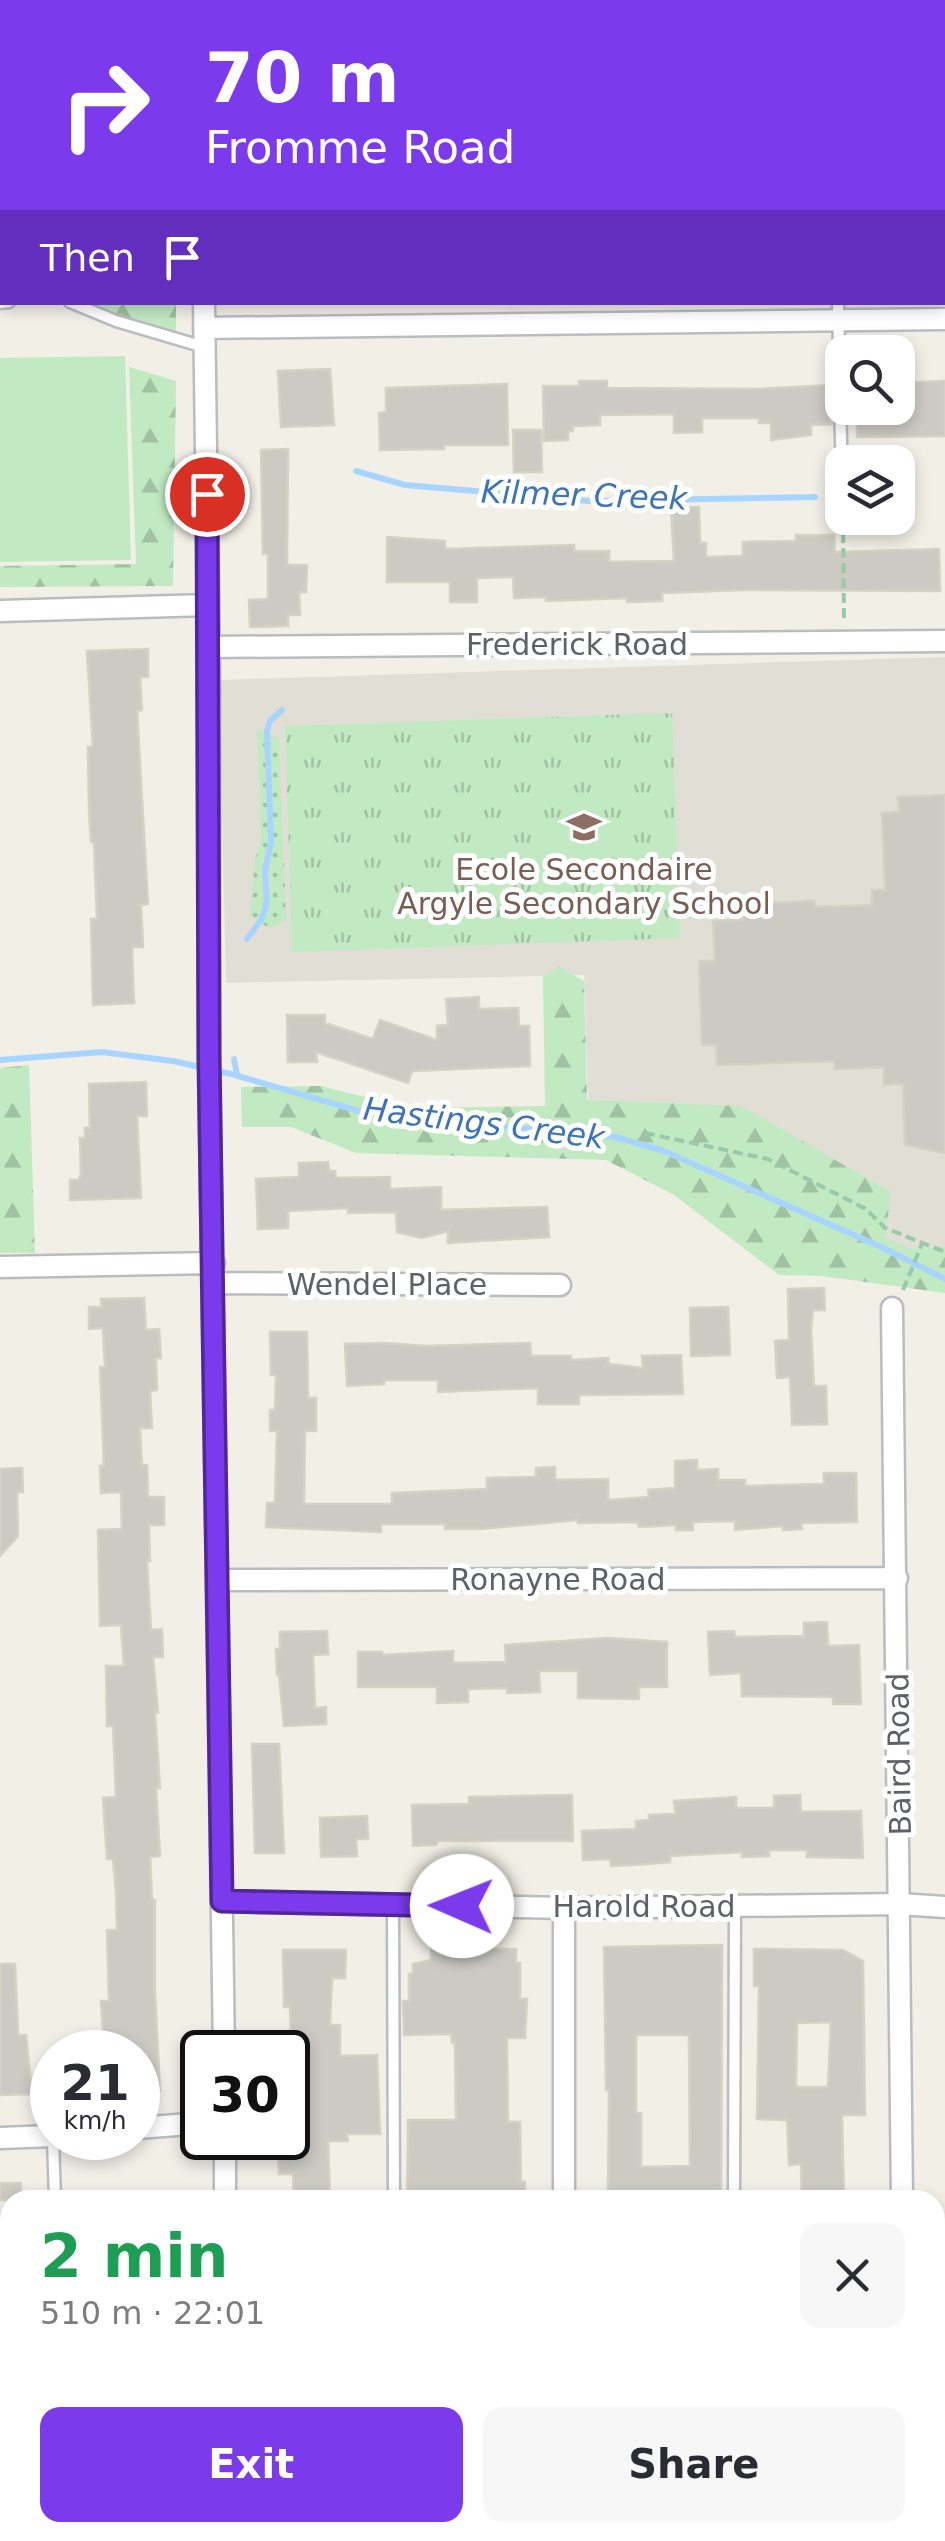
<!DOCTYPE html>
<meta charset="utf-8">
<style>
:root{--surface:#fff;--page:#f7f7f7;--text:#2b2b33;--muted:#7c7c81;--accent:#7c3aed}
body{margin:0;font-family:"DejaVu Sans",sans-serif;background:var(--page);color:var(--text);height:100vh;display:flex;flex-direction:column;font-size:38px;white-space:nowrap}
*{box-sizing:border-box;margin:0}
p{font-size:32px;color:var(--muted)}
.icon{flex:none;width:55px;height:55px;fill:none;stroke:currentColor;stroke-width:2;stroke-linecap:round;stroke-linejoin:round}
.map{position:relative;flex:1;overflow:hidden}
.side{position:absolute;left:0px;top:2190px;width:945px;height:352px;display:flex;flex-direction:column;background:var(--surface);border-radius:30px 30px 0 0;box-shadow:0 5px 15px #0003}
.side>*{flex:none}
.banner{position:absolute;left:0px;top:0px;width:945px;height:305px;box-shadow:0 5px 15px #0003;background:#7c3aed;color:#fff;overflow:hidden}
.tools{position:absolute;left:825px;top:335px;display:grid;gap:20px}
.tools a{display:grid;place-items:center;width:90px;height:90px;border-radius:20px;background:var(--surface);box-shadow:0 5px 15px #0003;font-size:50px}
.speed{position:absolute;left:30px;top:2030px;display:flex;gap:20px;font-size:50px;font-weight:700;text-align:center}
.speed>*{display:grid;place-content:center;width:130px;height:130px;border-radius:50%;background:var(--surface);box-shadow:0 5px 15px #0003;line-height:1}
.speed small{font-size:25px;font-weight:400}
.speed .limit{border:5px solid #111;border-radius:15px;background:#fff;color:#111}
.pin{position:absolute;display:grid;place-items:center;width:85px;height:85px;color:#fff;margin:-42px;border:5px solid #fff;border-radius:50%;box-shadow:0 2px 10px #0007}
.me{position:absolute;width:110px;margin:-55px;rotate:271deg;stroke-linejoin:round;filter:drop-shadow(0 0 8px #0008)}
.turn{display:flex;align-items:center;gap:35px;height:210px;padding:0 40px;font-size:45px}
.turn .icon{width:130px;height:130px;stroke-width:2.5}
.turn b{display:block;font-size:70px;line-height:85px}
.then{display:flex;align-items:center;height:95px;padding:0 40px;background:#0003;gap:20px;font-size:38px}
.round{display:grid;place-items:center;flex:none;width:105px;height:105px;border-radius:20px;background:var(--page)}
.headline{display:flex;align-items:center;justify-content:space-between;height:170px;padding:0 40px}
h1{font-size:60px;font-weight:600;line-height:75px;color:#1e9e55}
.cta{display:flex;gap:20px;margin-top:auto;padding:20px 40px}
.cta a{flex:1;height:115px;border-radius:20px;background:var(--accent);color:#fff;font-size:40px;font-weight:600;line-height:115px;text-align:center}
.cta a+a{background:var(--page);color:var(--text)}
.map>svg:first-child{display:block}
.education{fill:#e1ded5}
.grass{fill:url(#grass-dots)}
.forest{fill:url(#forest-firs)}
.park{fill:url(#park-tufts)}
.pitch{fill:#c1eac3}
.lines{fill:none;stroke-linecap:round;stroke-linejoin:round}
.stream{stroke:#a8d5ff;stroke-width:6}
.building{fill:#cccac3;stroke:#d6d1c4;stroke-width:2.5;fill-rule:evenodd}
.lane-casing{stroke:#b9bcc1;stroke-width:15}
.street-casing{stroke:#b9bcc1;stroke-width:25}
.path{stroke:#98c9a9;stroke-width:4;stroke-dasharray:10 5;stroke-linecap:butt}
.lane{stroke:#fff;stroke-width:10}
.street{stroke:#fff;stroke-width:20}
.route-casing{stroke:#51269a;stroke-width:25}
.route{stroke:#7c3aed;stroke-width:18}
.labels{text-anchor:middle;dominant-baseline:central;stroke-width:10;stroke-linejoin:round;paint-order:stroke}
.street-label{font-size:30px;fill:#5e6268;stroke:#fff}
.education-label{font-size:30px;fill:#785e54;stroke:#fff}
.water-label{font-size:32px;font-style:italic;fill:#3c73ba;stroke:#fff}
</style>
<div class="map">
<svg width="945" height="2541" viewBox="0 0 945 2541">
<defs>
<pattern id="grass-dots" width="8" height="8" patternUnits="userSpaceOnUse" patternTransform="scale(2.5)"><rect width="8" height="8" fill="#c1eac3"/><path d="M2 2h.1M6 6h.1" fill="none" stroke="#a0c1a2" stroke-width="1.8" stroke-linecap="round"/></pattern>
<pattern id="forest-firs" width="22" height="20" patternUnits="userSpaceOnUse" patternTransform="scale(2.5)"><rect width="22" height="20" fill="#c1eac3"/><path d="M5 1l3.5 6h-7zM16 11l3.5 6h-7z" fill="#a0c1a2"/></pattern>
<pattern id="park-tufts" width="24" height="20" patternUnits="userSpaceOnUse" patternTransform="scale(2.5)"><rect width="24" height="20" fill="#c1eac3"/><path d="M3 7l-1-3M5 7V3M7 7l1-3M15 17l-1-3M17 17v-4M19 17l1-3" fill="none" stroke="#a0c1a2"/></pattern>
</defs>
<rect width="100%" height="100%" fill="#f1efe6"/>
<path class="education" d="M 945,657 L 945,1263 L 880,1237 L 588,1099 L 584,975 L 226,983 L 219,680 Z"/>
<path class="grass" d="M 257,729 L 279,739 L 286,921 L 269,928 L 250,916 L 255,859 L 261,841 Z"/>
<path class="forest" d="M 89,303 L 176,303 L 176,333 L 95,306 Z
M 129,367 L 176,381 L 173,586 L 0,587 L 0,566 L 136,564 Z
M 559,967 L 584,981 L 587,1100 L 741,1106 L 891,1192 L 885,1237 L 910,1248 L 945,1247 L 945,1293 L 822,1276 L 779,1275 L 674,1195 L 606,1160 L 356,1153 L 291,1127 L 242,1127 L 241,1087 L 321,1086 L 409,1108 L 545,1106 L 543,976 Z
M 29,1065 L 35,1253 L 0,1253 L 0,1068 Z"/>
<path class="park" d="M 672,713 L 680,938 L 292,952 L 285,726 Z"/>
<path class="pitch" d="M 125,356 L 131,560 L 0,562 L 0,358 Z"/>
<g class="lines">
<path class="stream" d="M 0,169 L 2,171
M 356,471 L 405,485 L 590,501 L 815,497
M 247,939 L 261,920 L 267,904 L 265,872 L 271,842 L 267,731 L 270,721 L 282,710
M 234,1059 L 237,1075
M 0,1060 L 102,1052 L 173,1061 L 231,1074 L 369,1114 L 615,1137 L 664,1151 L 881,1247 L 945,1279"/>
</g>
<path class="building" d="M 330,369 L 334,425 L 281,427 L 278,371 Z
M 579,381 L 607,381 L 607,388 L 759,389 L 830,385 L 832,424 L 811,425 L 811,435 L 771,440 L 771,423 L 759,423 L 759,418 L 702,418 L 702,432 L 674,433 L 674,414 L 600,415 L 600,425 L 573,426 L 573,431 L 568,432 L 568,440 L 544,441 L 543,386 L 579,386 Z
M 945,381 L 945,436 L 857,437 L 857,423 L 849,423 L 849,408 L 898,408 L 898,383 Z
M 507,384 L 508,445 L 444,445 L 444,449 L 380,450 L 379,413 L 386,412 L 386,388 Z
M 513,430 L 541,430 L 542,472 L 514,472 Z
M 288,449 L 287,565 L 307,565 L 306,592 L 299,592 L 300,615 L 288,615 L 288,626 L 250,627 L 249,600 L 268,599 L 268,554 L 263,554 L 261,450 Z
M 699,507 L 700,543 L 706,543 L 706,557 L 743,556 L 743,542 L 796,541 L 796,535 L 834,535 L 835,552 L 939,549 L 940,591 L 743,590 L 662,593 L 662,601 L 627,602 L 627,598 L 546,601 L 546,597 L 514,598 L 513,577 L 477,578 L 477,602 L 450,602 L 450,582 L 387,582 L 387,537 L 445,541 L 445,549 L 574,545 L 574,551 L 609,551 L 609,562 L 674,561 L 671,508 Z
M 148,649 L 148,677 L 140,677 L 142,710 L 137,711 L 148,904 L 141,905 L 143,947 L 132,947 L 134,1003 L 93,1005 L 91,919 L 97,919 L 94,842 L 91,842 L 89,811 L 88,747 L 93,747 L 87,651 Z
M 945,795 L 945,1153 L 905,1145 L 903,1084 L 884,1085 L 884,1067 L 835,1069 L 834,1061 L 717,1065 L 716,1045 L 702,1045 L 699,961 L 715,961 L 713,921 L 742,920 L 741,904 L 814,901 L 815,907 L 872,905 L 872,890 L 885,890 L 882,813 L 899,812 L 898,797 Z
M 479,997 L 479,1009 L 518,1008 L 519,1026 L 529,1026 L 530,1066 L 412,1071 L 408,1083 L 316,1052 L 317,1062 L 288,1062 L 287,1015 L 325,1015 L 325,1023 L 373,1039 L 380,1020 L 437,1040 L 437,1026 L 448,1025 L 446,999 Z
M 146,1082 L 147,1116 L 137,1116 L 141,1198 L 70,1200 L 70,1180 L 79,1180 L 81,1174 L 80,1138 L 85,1138 L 85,1128 L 90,1128 L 89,1084 Z
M 328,1162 L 329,1171 L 335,1171 L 336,1178 L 390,1177 L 390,1189 L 441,1187 L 441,1210 L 547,1207 L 549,1237 L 448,1243 L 448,1231 L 422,1238 L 397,1232 L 396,1212 L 348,1213 L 348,1208 L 288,1211 L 288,1228 L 258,1229 L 256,1179 L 299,1177 L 299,1163 Z
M 824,1288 L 825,1310 L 813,1310 L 811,1328 L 814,1386 L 826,1386 L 827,1424 L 792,1425 L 790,1377 L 777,1378 L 775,1341 L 789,1340 L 788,1289 Z
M 144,1298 L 146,1330 L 159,1329 L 161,1358 L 156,1358 L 157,1390 L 150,1391 L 152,1428 L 140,1428 L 142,1465 L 147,1465 L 148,1497 L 164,1497 L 164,1525 L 149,1525 L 150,1561 L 147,1561 L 151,1630 L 162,1629 L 163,1657 L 153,1657 L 158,1712 L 155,1712 L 160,1788 L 156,1788 L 160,1856 L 150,1857 L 152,1900 L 155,1900 L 155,1993 L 160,2091 L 138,2092 L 138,2052 L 105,2052 L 103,2031 L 101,2001 L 109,2001 L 107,1930 L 117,1930 L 116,1893 L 113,1859 L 107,1859 L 103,1798 L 116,1797 L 113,1726 L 107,1726 L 106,1666 L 124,1666 L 121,1625 L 100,1626 L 98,1530 L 122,1529 L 121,1492 L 101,1493 L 100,1466 L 104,1466 L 100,1367 L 105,1367 L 103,1328 L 89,1329 L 89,1307 L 102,1307 L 101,1299 Z
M 728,1307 L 730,1355 L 691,1356 L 690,1308 Z
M 270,1332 L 307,1332 L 308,1398 L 316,1398 L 316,1431 L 305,1431 L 304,1504 L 392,1504 L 392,1493 L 487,1489 L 487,1478 L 536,1477 L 536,1468 L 555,1467 L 555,1480 L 608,1479 L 608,1500 L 649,1497 L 648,1490 L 675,1488 L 675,1461 L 697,1460 L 697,1470 L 718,1469 L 718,1480 L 745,1480 L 745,1486 L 824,1484 L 824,1473 L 856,1473 L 857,1522 L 801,1523 L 802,1529 L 783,1530 L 782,1526 L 735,1530 L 735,1521 L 693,1522 L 693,1530 L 676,1530 L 676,1525 L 639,1527 L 638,1522 L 578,1523 L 578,1520 L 481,1529 L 445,1529 L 445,1524 L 381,1524 L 381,1532 L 266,1527 L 267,1503 L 275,1503 L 277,1431 L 270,1431 L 270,1410 L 275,1410 L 276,1375 L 271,1375 Z
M 383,1343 L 427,1346 L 530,1343 L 531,1356 L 571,1356 L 571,1360 L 608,1358 L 609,1364 L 643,1368 L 642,1356 L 681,1355 L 683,1394 L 579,1395 L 579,1404 L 538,1404 L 538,1388 L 438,1392 L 438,1380 L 384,1380 L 384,1384 L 347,1386 L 345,1344 Z
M 22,1468 L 23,1492 L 17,1492 L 18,1536 L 0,1556 L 0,1469 Z
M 827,1622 L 828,1646 L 859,1645 L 861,1704 L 833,1704 L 833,1697 L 742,1696 L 741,1673 L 710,1675 L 708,1632 L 734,1631 L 735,1637 L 804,1636 L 804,1623 Z
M 327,1631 L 328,1654 L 313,1655 L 315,1708 L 326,1707 L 326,1724 L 284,1726 L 279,1675 L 277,1675 L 276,1649 L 280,1649 L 280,1632 Z
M 607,1638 L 667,1642 L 667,1687 L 639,1687 L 639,1699 L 578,1698 L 578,1671 L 539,1671 L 540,1692 L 507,1693 L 507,1688 L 468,1689 L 468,1702 L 437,1703 L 437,1687 L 358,1687 L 358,1652 L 382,1652 L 383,1655 L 453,1651 L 453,1663 L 506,1662 L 505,1645 Z
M 252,1744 L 279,1744 L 284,1853 L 255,1853 Z
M 572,1795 L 573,1841 L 438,1841 L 436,1845 L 413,1846 L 412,1805 L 469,1804 L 469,1797 Z
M 800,1795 L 801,1812 L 861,1811 L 863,1858 L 807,1857 L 807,1850 L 769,1850 L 769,1856 L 742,1857 L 742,1852 L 670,1856 L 670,1862 L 632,1865 L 611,1866 L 610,1859 L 583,1860 L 582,1831 L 636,1829 L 636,1821 L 649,1820 L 649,1815 L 675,1814 L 674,1801 L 736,1797 L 736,1808 L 774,1808 L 774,1796 Z
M 367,1816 L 368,1839 L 356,1839 L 357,1856 L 321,1857 L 320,1818 Z
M 722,1945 L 721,2197 L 608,2200 L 609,2090 L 606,2090 L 604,1947 ZM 636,2035 L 689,2035 L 690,2166 L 641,2167 L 641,2113 L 636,2113 Z
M 431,1948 L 516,1949 L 516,1963 L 520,1963 L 520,1999 L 527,1999 L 525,2038 L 507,2038 L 508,2122 L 520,2122 L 521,2182 L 525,2182 L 525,2200 L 407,2200 L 408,2120 L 456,2120 L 455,2043 L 452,2043 L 451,2034 L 404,2035 L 403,2001 L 409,2001 L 409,1974 L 413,1974 L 413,1964 L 431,1960 Z
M 754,1949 L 843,1950 L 863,1961 L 865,2115 L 842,2115 L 844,2200 L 802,2200 L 801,2164 L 789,2165 L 787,2120 L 757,2119 L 759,1986 L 754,1986 ZM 831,2022 L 828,2087 L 796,2087 L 797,2023 Z
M 283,1950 L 346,1950 L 345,1978 L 332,1978 L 330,2025 L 340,2025 L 340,2056 L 377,2055 L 380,2134 L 347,2134 L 348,2141 L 328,2141 L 330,2200 L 294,2200 L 293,2174 L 279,2174 L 278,2145 L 306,2145 L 306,2093 L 304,2090 L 288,2090 L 288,2066 L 292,2066 L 290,2007 L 284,2007 Z
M 0,1964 L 15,1964 L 18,2035 L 26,2035 L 32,2094 L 0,2095 Z
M 0,2183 L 21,2183 L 21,2200 L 0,2200 Z"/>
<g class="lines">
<g class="lane-casing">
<path id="lane" d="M 367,0 L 367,2
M 835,0 L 835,2
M 0,275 L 2,276
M 70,302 L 116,321 L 204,347
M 838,302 L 842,485
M 0,303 L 9,302
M 393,1904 L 394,2200
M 53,2138 L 55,2200
M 734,2200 L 735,1906
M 935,2392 L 945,2392
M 67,2532 L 67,2541
M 395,2532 L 396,2541
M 732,2541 L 732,2532"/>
</g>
<g class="street-casing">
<path id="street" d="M 200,0 L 200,2
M 71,2 L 134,0
M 0,5 L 2,5
M 204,302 L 209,671 L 209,1058 L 224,2052
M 204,328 L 945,319
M 0,611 L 208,605
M 209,647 L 945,641
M 0,1267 L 214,1263
M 214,1283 L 560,1285
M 892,1308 L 902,2200
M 219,1580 L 897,1578
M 222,1901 L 564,1908 L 900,1904 L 945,1907
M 138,2128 L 202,2123
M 0,2138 L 52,2136
M 225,2138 L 225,2200
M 564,2200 L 564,1908
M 229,2532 L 229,2541
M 906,2532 L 906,2541
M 564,2541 L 564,2532"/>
</g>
<path class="path" d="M 843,518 L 844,623
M 645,1133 L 768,1159 L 866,1209 L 885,1228 L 945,1252
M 903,1290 L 922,1244"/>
<use href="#lane" class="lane"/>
<use href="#street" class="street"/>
</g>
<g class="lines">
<g class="route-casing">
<path id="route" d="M 207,494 L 209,1058 L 222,1901 L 462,1906"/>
</g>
<use href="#route" class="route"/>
</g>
<defs>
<g id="school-bare" transform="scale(2.7)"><path d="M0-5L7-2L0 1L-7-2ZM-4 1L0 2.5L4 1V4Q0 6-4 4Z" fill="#8d6e63" stroke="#fff" stroke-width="2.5" paint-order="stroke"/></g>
</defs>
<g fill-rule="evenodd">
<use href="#school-bare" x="584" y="827"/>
</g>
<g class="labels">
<g class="street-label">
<text x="577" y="644">Frederick Road</text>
<text x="387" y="1284">Wendel Place</text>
<text x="558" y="1579">Ronayne Road</text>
<text transform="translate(899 1754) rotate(-91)">Baird Road</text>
<text x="644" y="1906">Harold Road</text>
</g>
<g class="education-label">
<text x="584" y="869">Ecole Secondaire<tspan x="584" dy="34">Argyle Secondary School</tspan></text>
</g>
<g class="water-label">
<text transform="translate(584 495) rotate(2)">Kilmer Creek</text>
<text transform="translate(484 1123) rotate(7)">Hastings Creek</text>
</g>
</g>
</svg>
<div class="tools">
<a><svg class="icon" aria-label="search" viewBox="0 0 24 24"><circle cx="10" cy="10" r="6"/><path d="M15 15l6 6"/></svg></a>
<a><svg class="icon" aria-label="layers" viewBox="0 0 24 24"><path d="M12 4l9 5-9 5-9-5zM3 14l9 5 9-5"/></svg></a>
</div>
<div class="speed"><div>21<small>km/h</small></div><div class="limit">30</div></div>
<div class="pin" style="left:207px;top:494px;background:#d93025"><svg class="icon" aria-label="arrive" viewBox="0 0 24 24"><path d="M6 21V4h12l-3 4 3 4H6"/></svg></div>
<svg class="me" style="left:462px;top:1906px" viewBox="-20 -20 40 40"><circle r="19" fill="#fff"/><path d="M0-13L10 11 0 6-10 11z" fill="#7c3aed"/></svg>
<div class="banner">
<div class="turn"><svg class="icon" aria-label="right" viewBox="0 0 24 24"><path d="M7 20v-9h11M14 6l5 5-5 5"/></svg><div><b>70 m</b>Fromme Road</div></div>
<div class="then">Then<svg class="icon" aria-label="arrive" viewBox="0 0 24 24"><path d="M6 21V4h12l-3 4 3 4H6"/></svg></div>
</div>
<section class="side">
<div class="headline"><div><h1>2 min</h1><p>510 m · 22:01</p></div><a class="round"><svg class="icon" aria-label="close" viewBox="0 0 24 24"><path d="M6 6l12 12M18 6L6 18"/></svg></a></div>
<div class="cta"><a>Exit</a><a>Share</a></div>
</section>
</div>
